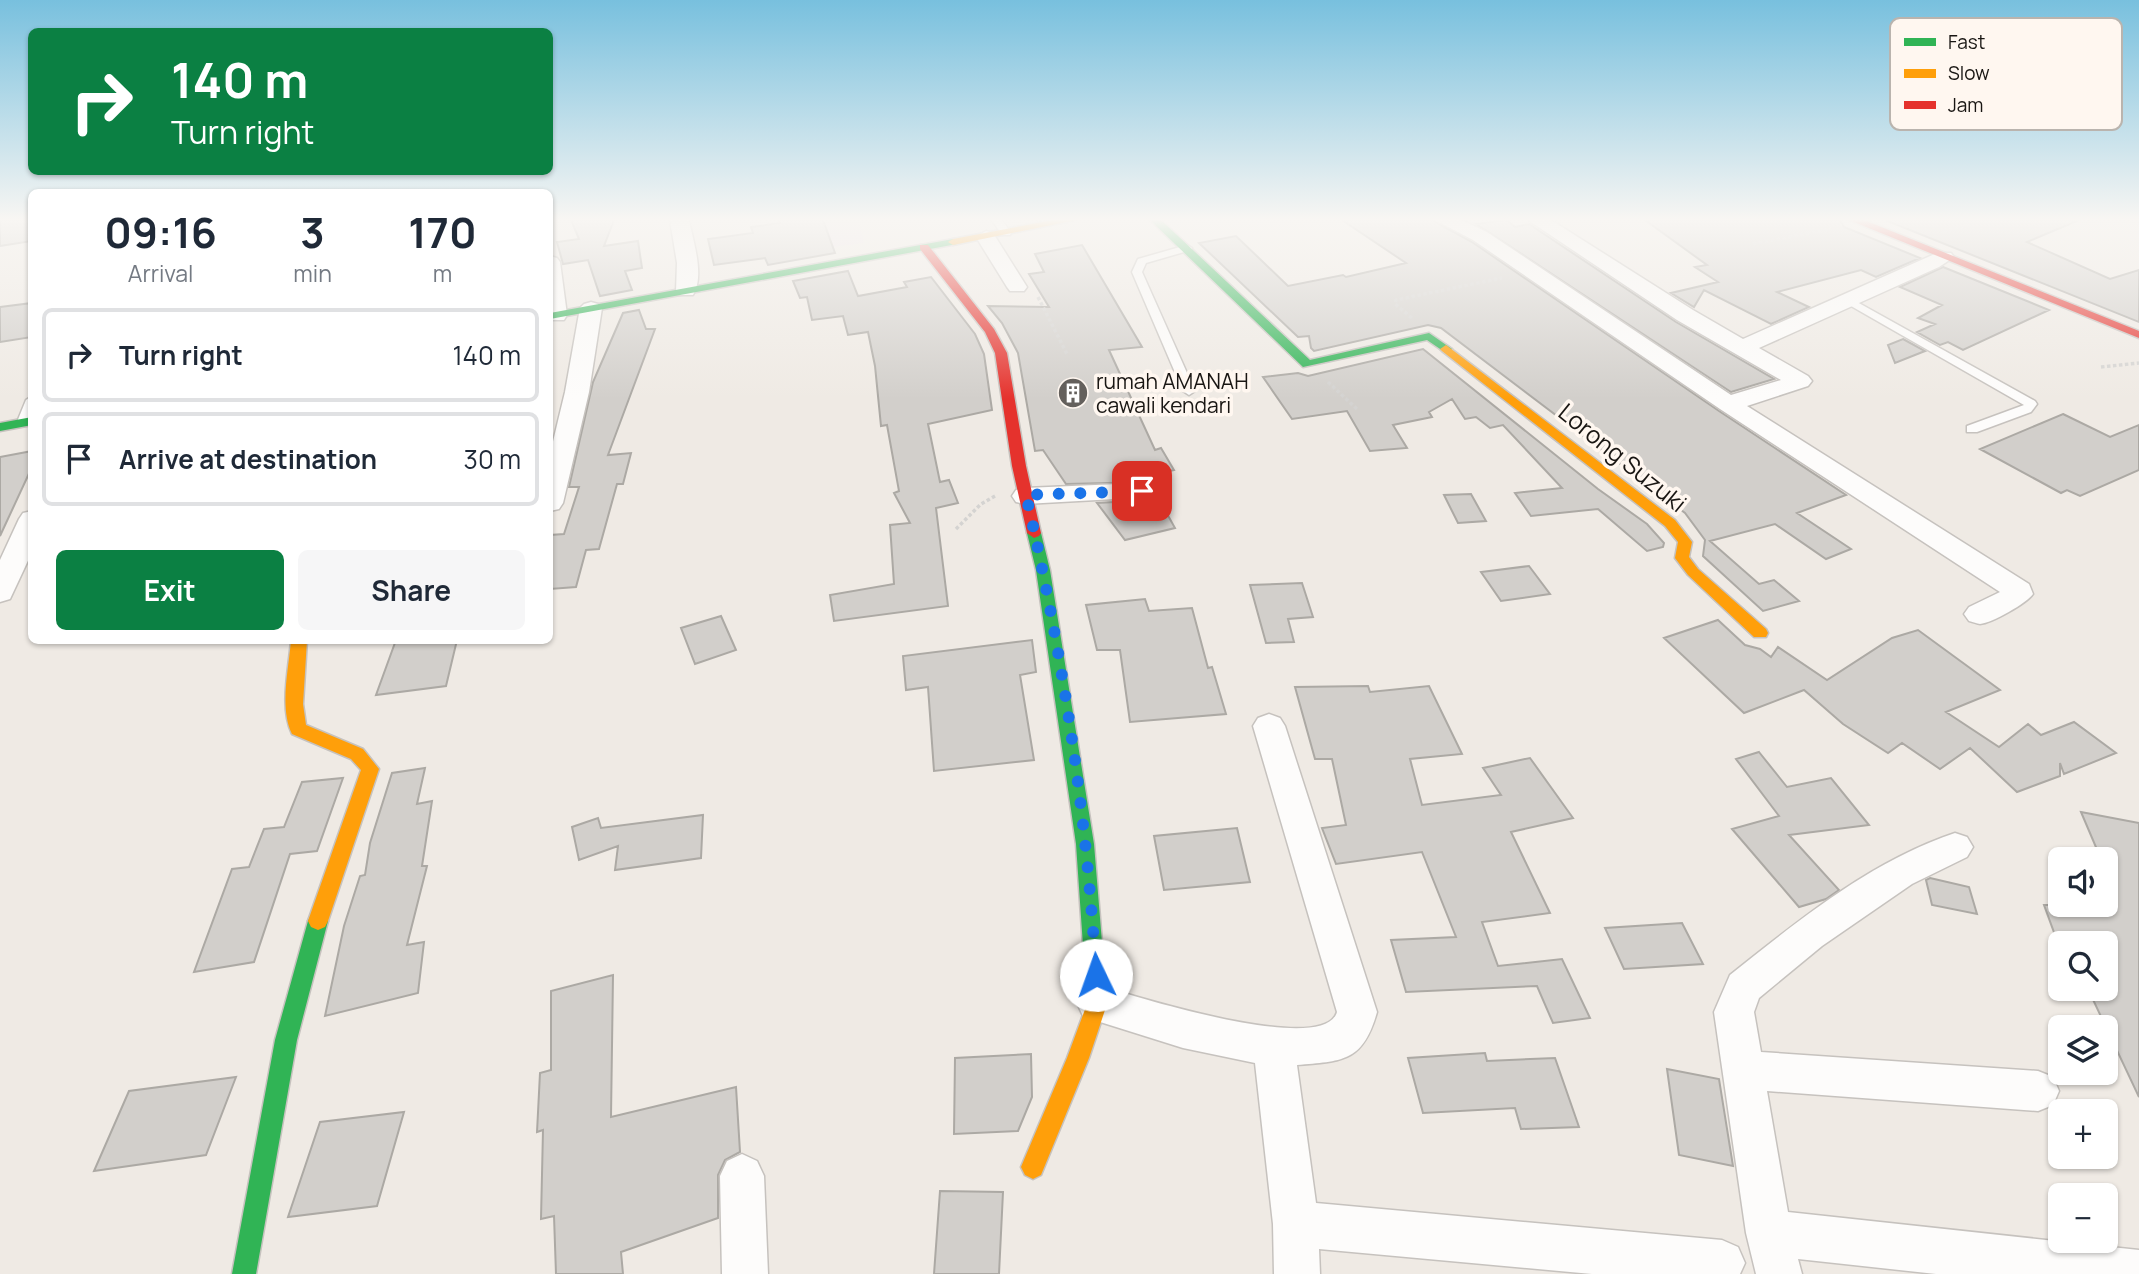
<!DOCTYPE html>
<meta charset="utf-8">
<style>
:root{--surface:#fff;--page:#f6f6f7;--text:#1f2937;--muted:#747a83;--line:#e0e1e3;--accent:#0b8043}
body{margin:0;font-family:Manrope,sans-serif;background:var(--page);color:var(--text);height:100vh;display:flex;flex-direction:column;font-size:26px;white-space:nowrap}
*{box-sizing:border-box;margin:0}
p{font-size:23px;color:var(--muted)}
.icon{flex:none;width:38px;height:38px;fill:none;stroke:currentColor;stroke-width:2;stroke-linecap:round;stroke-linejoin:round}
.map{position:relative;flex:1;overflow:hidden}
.sheet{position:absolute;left:28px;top:189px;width:525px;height:455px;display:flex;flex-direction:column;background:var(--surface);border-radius:10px;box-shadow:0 2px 5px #0004}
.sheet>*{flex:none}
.guide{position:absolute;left:28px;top:28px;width:525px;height:147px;border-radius:10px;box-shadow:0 2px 5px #0004;background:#0b8043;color:#fff;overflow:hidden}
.tools{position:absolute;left:2048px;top:847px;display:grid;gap:14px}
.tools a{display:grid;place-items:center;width:70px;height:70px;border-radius:10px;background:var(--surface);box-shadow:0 2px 5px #0004;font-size:35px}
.pin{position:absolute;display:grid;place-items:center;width:60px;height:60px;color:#fff;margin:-30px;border-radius:14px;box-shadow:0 4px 10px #0006}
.me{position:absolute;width:77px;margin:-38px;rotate:357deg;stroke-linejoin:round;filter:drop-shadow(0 0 5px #0008)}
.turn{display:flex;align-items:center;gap:24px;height:147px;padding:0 28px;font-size:32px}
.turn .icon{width:91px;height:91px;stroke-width:2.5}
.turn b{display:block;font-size:49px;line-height:60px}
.eta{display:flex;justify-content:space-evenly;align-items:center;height:119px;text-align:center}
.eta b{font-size:42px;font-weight:700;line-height:49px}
.action{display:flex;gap:14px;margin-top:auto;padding:14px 28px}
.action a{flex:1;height:80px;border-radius:10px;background:var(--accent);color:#fff;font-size:28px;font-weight:700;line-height:80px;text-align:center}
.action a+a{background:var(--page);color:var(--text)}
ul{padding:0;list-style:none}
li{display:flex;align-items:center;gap:21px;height:94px;margin:0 14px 10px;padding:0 14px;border:4px solid var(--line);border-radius:10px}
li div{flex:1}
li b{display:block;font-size:26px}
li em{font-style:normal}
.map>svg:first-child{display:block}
.commercial{fill:#ede2e9}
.building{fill:#d2cfcb;stroke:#aca9a4;stroke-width:2}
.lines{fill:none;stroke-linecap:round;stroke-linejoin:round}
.lane-casing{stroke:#c6c2be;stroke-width:3}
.street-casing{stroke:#c6c2be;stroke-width:3}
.fast-casing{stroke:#c6c2be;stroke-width:3}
.slow-casing{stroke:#c6c2be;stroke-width:3}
.jam-casing{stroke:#c6c2be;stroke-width:3}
.path{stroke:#d4d3d1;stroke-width:3.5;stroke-dasharray:3.5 2.5;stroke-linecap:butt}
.lane{fill:#fdfcfb;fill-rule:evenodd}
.street{fill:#fdfcfb;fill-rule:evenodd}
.fast{fill:#30b455;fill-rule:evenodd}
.slow{fill:#ff9f0a;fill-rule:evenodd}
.jam{fill:#e5322d;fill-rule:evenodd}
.route{stroke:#1a73e8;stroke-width:12;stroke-dasharray:0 21.6}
.labels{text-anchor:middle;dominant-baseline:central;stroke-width:7;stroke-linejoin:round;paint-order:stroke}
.far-poi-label{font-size:21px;fill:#191613;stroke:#fff7f0;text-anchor:start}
.street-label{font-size:24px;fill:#191613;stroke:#fff7f0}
.key{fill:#fff7f0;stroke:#bab4ae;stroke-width:2}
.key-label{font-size:19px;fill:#191613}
</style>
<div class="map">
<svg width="2139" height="1274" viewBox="0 0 2139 1274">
<rect width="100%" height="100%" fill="#efeae4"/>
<path class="commercial" d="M 823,220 L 858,220 L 864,243 L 832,247 Z"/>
<path class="building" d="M 0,220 L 32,220 L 32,241 L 0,246 Z
M 571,220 L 614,220 L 604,246 L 638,241 L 642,268 L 625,271 L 632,290 L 600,296 L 588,260 L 563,264 L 557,242 L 579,239 Z
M 779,220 L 823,220 L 835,253 L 768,265 L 765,258 L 714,265 L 708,239 L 753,233 L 751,227 L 780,223 Z
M 1342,220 L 1432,220 L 1472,242 L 1719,411 L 1846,495 L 1797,513 L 1851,549 L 1826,559 L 1775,524 L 1710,541 L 1759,584 L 1774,580 L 1799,601 L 1763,611 L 1703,556 L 1705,540 L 1685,513 L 1441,328 L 1428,325 L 1314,351 L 1311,348 L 1309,336 L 1298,337 L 1199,243 L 1236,236 L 1288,286 L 1343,275 L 1346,277 L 1406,263 Z
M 1507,220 L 1515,227 L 1529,224 L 1676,322 L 1774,379 L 1731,392 L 1476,224 Z
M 1645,220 L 1840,220 L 1844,227 L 1920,258 L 1876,277 L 1861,270 L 1777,292 L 1809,307 L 1771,324 L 1704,290 L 1694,307 L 1671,293 L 1718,282 L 1695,267 L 1707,265 Z
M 1885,220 L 2079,220 L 2027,242 L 2110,279 L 2139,270 L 2139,322 Z
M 1082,245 L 1142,347 L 1109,350 L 1155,450 L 1161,448 L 1174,470 L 1145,476 L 1149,482 L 1066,484 L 1043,450 L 1035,451 L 1018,353 L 1002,323 L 988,306 L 1049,307 L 1029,274 L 1044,272 L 1035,254 Z
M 1943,267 L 2049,310 L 1963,350 L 1948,342 L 1940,345 L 1917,332 L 1935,324 L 1918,318 L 1942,305 L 1900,287 Z
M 848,271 L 858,296 L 907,287 L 904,282 L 931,277 L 975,334 L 984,354 L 992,410 L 928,424 L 940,482 L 949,480 L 958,503 L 936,508 L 948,606 L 834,621 L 830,595 L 894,584 L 890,525 L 910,523 L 894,493 L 899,491 L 887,425 L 881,426 L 875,366 L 868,332 L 848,335 L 843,316 L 812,320 L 807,297 L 800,298 L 793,281 Z
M 32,303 L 32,337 L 0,342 L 0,307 Z
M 639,310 L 646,329 L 655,329 L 608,455 L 631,453 L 623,484 L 617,484 L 599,549 L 586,550 L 576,587 L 550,589 L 550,535 L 564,534 L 579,487 L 569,487 L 593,382 L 623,313 Z
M 1903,339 L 1925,351 L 1895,363 L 1888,345 Z
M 1423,349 L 1598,489 L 1647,524 L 1664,543 L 1663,547 L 1647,551 L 1598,509 L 1531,516 L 1515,493 L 1562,488 L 1503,425 L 1490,428 L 1476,417 L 1465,419 L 1452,399 L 1429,412 L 1432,417 L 1393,425 L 1407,448 L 1370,451 L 1347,411 L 1292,419 L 1263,377 L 1298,373 L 1308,376 Z
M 2063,414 L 2110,437 L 2139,425 L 2139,470 L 2080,496 L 2067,490 L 2061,493 L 1980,449 Z
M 32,451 L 32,467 L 0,536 L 0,457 Z
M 1156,494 L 1175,528 L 1125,540 L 1097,503 L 1151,500 Z
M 1471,494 L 1486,521 L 1458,523 L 1444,495 Z
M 1529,566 L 1550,594 L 1501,601 L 1481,572 Z
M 1302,583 L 1313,617 L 1288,619 L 1294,642 L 1266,643 L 1250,585 Z
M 1145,599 L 1149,611 L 1192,608 L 1208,668 L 1212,667 L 1226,714 L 1130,722 L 1120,650 L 1097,650 L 1086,605 Z
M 721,616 L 736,650 L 695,664 L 681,628 Z
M 1718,620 L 1745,645 L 1760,649 L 1771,657 L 1778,647 L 1827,680 L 1892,638 L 1918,630 L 2000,690 L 1946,712 L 1999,747 L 2028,724 L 2041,735 L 2074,722 L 2116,753 L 2064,774 L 2060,763 L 2060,776 L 2017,792 L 1970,748 L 1940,769 L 1902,743 L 1888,753 L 1843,724 L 1804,690 L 1744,713 L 1664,638 Z
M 396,640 L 457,640 L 446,686 L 376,695 Z
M 1032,640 L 1036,672 L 1020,675 L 1034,760 L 934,771 L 928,687 L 906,690 L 903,656 Z
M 1368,686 L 1370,692 L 1429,686 L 1462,754 L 1410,759 L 1422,805 L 1501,795 L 1483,768 L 1530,758 L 1573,818 L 1511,832 L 1550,913 L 1482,922 L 1498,966 L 1562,959 L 1590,1018 L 1553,1023 L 1537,986 L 1406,992 L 1391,940 L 1456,937 L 1422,852 L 1336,864 L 1322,828 L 1346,825 L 1332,759 L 1315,759 L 1295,687 Z
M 1759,752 L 1787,787 L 1831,778 L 1869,825 L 1789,835 L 1839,890 L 1826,899 L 1799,907 L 1732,829 L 1779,816 L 1736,759 Z
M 425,768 L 417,804 L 432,801 L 422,866 L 427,866 L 407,945 L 424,942 L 418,993 L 325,1016 L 344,926 L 360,876 L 365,875 L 370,843 L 392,773 Z
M 343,778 L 317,851 L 290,854 L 254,962 L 194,972 L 232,869 L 249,867 L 264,829 L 284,827 L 302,782 Z
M 2081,812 L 2139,823 L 2139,1097 L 2088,989 L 2105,989 L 2105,942 L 2055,935 L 2044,905 L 2105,905 L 2105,889 L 2115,891 L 2105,869 L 2105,859 L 2101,859 Z
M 703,815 L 701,858 L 615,870 L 618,846 L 579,860 L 572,827 L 598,818 L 601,828 Z
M 1237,828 L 1250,882 L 1164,890 L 1154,836 Z
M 1930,878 L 1969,887 L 1977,914 L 1932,905 L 1926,880 Z
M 1682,923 L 1703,964 L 1624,969 L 1605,928 Z
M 613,975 L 611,1117 L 736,1087 L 740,1152 L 725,1160 L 718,1175 L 718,1218 L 621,1252 L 623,1274 L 556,1274 L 554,1216 L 541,1219 L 543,1130 L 537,1132 L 540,1073 L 551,1070 L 551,991 Z
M 1485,1053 L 1487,1061 L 1555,1058 L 1579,1127 L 1521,1129 L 1515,1108 L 1423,1113 L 1408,1058 Z
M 1031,1054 L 1032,1097 L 1018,1131 L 954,1134 L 955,1058 Z
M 1667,1069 L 1719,1079 L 1733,1166 L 1679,1155 Z
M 236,1077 L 206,1155 L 94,1171 L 129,1091 Z
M 404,1112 L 377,1206 L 288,1217 L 320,1122 Z
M 940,1191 L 1003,1192 L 999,1274 L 934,1274 Z"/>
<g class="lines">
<g class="lane-casing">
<path id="lane" d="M 992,220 L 1002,220 L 1011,233 L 1010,235 L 1002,235 Z
M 1187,245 L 1192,248 L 1191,250 L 1146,263 L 1142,272 L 1195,391 L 1189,395 L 1183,391 L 1132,272 L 1138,259 Z
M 1848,297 L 2035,401 L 2037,404 L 2031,412 L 1977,432 L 1967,432 L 1967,426 L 2024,405 L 1844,302 L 1844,298 Z
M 32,396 L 29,422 L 23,426 L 18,425 L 17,422 L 26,400 Z"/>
</g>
<g class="street-casing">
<path id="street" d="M 670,220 L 689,220 C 693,241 705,276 693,295 L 679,295 L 676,291 L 677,263 Z
M 1435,220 L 1461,220 L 1487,232 L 1731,395 L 1781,380 L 1677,320 L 1528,220 L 1551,220 L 1693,310 L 1743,339 L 1937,253 L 1951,253 L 1954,257 L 1939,267 L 1759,348 L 1808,376 L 1812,381 L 1808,386 L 1747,406 L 2029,584 L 2033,594 C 2027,603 1992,623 1980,624 C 1978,624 1970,621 1969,621 L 1964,614 L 1969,607 L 2000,592 L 1720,409 L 1473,240 Z
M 986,231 L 993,233 L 1027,287 L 1024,291 L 1010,291 L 1007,287 L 976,237 Z
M 550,256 L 557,258 L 560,262 L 567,315 L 564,320 L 550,320 Z
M 591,302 L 598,304 L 602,308 L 589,392 L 563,503 L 559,509 L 550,511 L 550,454 L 565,392 L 580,308 L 584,304 Z
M 1142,483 L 1151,485 L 1155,491 L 1151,497 L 1025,504 L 1016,502 L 1012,496 L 1016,490 L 1025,488 Z
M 32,511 L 32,552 L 10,599 L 0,602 L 0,560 L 19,519 L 23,513 Z
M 1269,714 L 1280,718 L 1285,726 L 1377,1012 C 1363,1062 1343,1061 1297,1065 L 1316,1203 L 1722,1240 L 1738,1247 L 1745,1263 L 1740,1274 L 1592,1274 L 1319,1249 L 1320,1274 L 1274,1274 L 1273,1224 L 1255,1063 L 1183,1048 L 1097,1021 L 1083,1016 L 1077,1003 L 1083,990 L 1097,985 C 1131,995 1324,1057 1337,1012 L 1253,726 L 1258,718 Z
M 1955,833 L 1967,837 L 1973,847 L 1967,857 L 1912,884 L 1822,946 L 1759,998 L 1754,1012 L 1761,1052 L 2038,1071 L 2053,1077 L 2059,1091 L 2053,1105 L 2038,1111 L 1767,1091 L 1788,1212 L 2139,1250 L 2139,1274 L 1936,1274 L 1798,1259 L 1802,1274 L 1756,1274 L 1746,1233 L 1714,1012 L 1730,975 C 1799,920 1871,861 1955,833 Z
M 742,1154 L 757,1161 L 764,1176 L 768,1274 L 722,1274 L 720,1176 L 727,1161 Z"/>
</g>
<g class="fast-casing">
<path id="fast" d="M 1150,220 L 1161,220 L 1310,360 L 1429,333 L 1452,349 L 1446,353 L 1427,340 L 1303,367 Z
M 953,239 L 957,240 L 957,244 L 550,319 L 550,313 Z
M 32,417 L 32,425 L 0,431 L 0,423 Z
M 1034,528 L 1041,533 L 1050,570 L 1094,844 L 1107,1004 L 1104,1011 L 1097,1014 L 1090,1011 L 1087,1004 L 1076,844 L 1036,570 L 1027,533 Z
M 318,912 L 325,915 L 328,921 L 297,1040 L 256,1274 L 232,1274 L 275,1040 L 308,921 L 311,915 Z"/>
</g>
<g class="slow-casing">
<path id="slow" d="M 1053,220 L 1076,220 L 953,245 L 948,242 L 953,239 Z
M 1446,345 L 1675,520 L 1692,542 L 1689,557 L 1698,569 L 1766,629 L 1768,633 L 1766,637 L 1754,637 L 1688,575 L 1675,558 L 1678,542 L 1665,526 L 1442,351 L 1440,349 Z
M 291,640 L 307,640 L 303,704 L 306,725 L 363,749 L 379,769 L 328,921 L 325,927 L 318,930 L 311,927 L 308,921 L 361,770 L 351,759 L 292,734 C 279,708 289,668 291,640 Z
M 1097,994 L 1104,997 L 1107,1004 L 1089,1058 L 1041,1175 L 1033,1179 L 1025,1175 L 1021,1167 L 1067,1058 L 1087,1004 L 1090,997 Z"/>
</g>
<g class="jam-casing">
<path id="jam" d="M 1849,220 L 1864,220 L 2139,331 L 2139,338 Z
M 920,245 L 928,245 L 994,329 L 1007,353 L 1026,466 L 1041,533 L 1039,536 L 1034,538 L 1027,533 L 1012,466 L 995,353 L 985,332 L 920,249 Z"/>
</g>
<path class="path" d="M 1943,231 L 1973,225
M 1753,244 L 1831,229
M 1038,297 L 1067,354
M 1412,318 L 1395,304 L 1396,300 L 1502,278
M 2101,367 L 2139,363
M 1328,382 L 1358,410
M 956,529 L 981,504 L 995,496"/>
<use href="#lane" class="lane"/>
<use href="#street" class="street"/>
<use href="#fast" class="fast"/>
<use href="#slow" class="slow"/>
<use href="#jam" class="jam"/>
</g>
<linearGradient id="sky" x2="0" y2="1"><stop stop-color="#78c0de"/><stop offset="0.55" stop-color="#f8f6f3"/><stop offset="1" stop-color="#f8f6f3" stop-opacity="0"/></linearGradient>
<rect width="2139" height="399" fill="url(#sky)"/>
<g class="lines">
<path class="route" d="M 1096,975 C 1087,816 1062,650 1026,495 L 1142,491"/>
</g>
<defs>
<g id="building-disc" transform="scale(1.575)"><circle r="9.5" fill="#64605c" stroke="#fff7f0"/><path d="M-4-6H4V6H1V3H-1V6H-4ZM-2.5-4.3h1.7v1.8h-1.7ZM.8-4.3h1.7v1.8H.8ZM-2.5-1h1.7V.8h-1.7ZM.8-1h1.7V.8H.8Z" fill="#fff"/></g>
</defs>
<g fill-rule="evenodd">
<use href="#building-disc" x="1073" y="393"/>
</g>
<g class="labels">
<g class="far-poi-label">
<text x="1096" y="381">rumah AMANAH<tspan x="1096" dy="24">cawali kendari</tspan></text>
</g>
<g class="street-label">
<text transform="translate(1623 457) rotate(39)">Lorong Suzuki</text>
</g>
</g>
<rect x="1890" y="18" width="232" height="112" rx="10" class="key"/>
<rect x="1904" y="38" width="32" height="8" fill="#30b455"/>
<rect x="1904" y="69" width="32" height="9" fill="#ff9f0a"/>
<rect x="1904" y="101" width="32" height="8" fill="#e5322d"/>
<g class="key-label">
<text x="1948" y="49">Fast</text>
<text x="1948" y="80">Slow</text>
<text x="1948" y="112">Jam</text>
</g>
</svg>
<div class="tools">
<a><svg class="icon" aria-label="sound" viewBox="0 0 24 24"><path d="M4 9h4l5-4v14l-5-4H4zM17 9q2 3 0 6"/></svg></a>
<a><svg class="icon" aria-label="search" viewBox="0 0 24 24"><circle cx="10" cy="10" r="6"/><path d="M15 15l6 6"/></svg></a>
<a><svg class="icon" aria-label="layers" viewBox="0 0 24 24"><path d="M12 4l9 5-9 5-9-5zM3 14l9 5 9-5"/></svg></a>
<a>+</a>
<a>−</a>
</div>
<div class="pin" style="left:1142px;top:491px;background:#d93025"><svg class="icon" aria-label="arrive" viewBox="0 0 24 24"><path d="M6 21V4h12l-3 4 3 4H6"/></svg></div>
<svg class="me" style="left:1096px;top:975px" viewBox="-20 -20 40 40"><circle r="19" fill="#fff"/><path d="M0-13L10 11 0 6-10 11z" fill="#1a73e8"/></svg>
<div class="guide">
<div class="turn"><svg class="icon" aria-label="right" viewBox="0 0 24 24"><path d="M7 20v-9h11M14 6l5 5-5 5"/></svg><div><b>140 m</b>Turn right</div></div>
</div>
<section class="sheet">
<div class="eta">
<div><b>09:16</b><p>Arrival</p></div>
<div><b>3</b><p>min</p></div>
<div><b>170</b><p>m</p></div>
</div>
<ul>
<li><svg class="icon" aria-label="right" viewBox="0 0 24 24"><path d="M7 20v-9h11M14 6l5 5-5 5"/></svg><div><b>Turn right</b></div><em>140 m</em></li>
<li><svg class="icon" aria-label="arrive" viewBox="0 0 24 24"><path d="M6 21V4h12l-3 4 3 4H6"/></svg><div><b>Arrive at destination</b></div><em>30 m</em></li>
</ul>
<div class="action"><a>Exit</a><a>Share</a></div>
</section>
</div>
